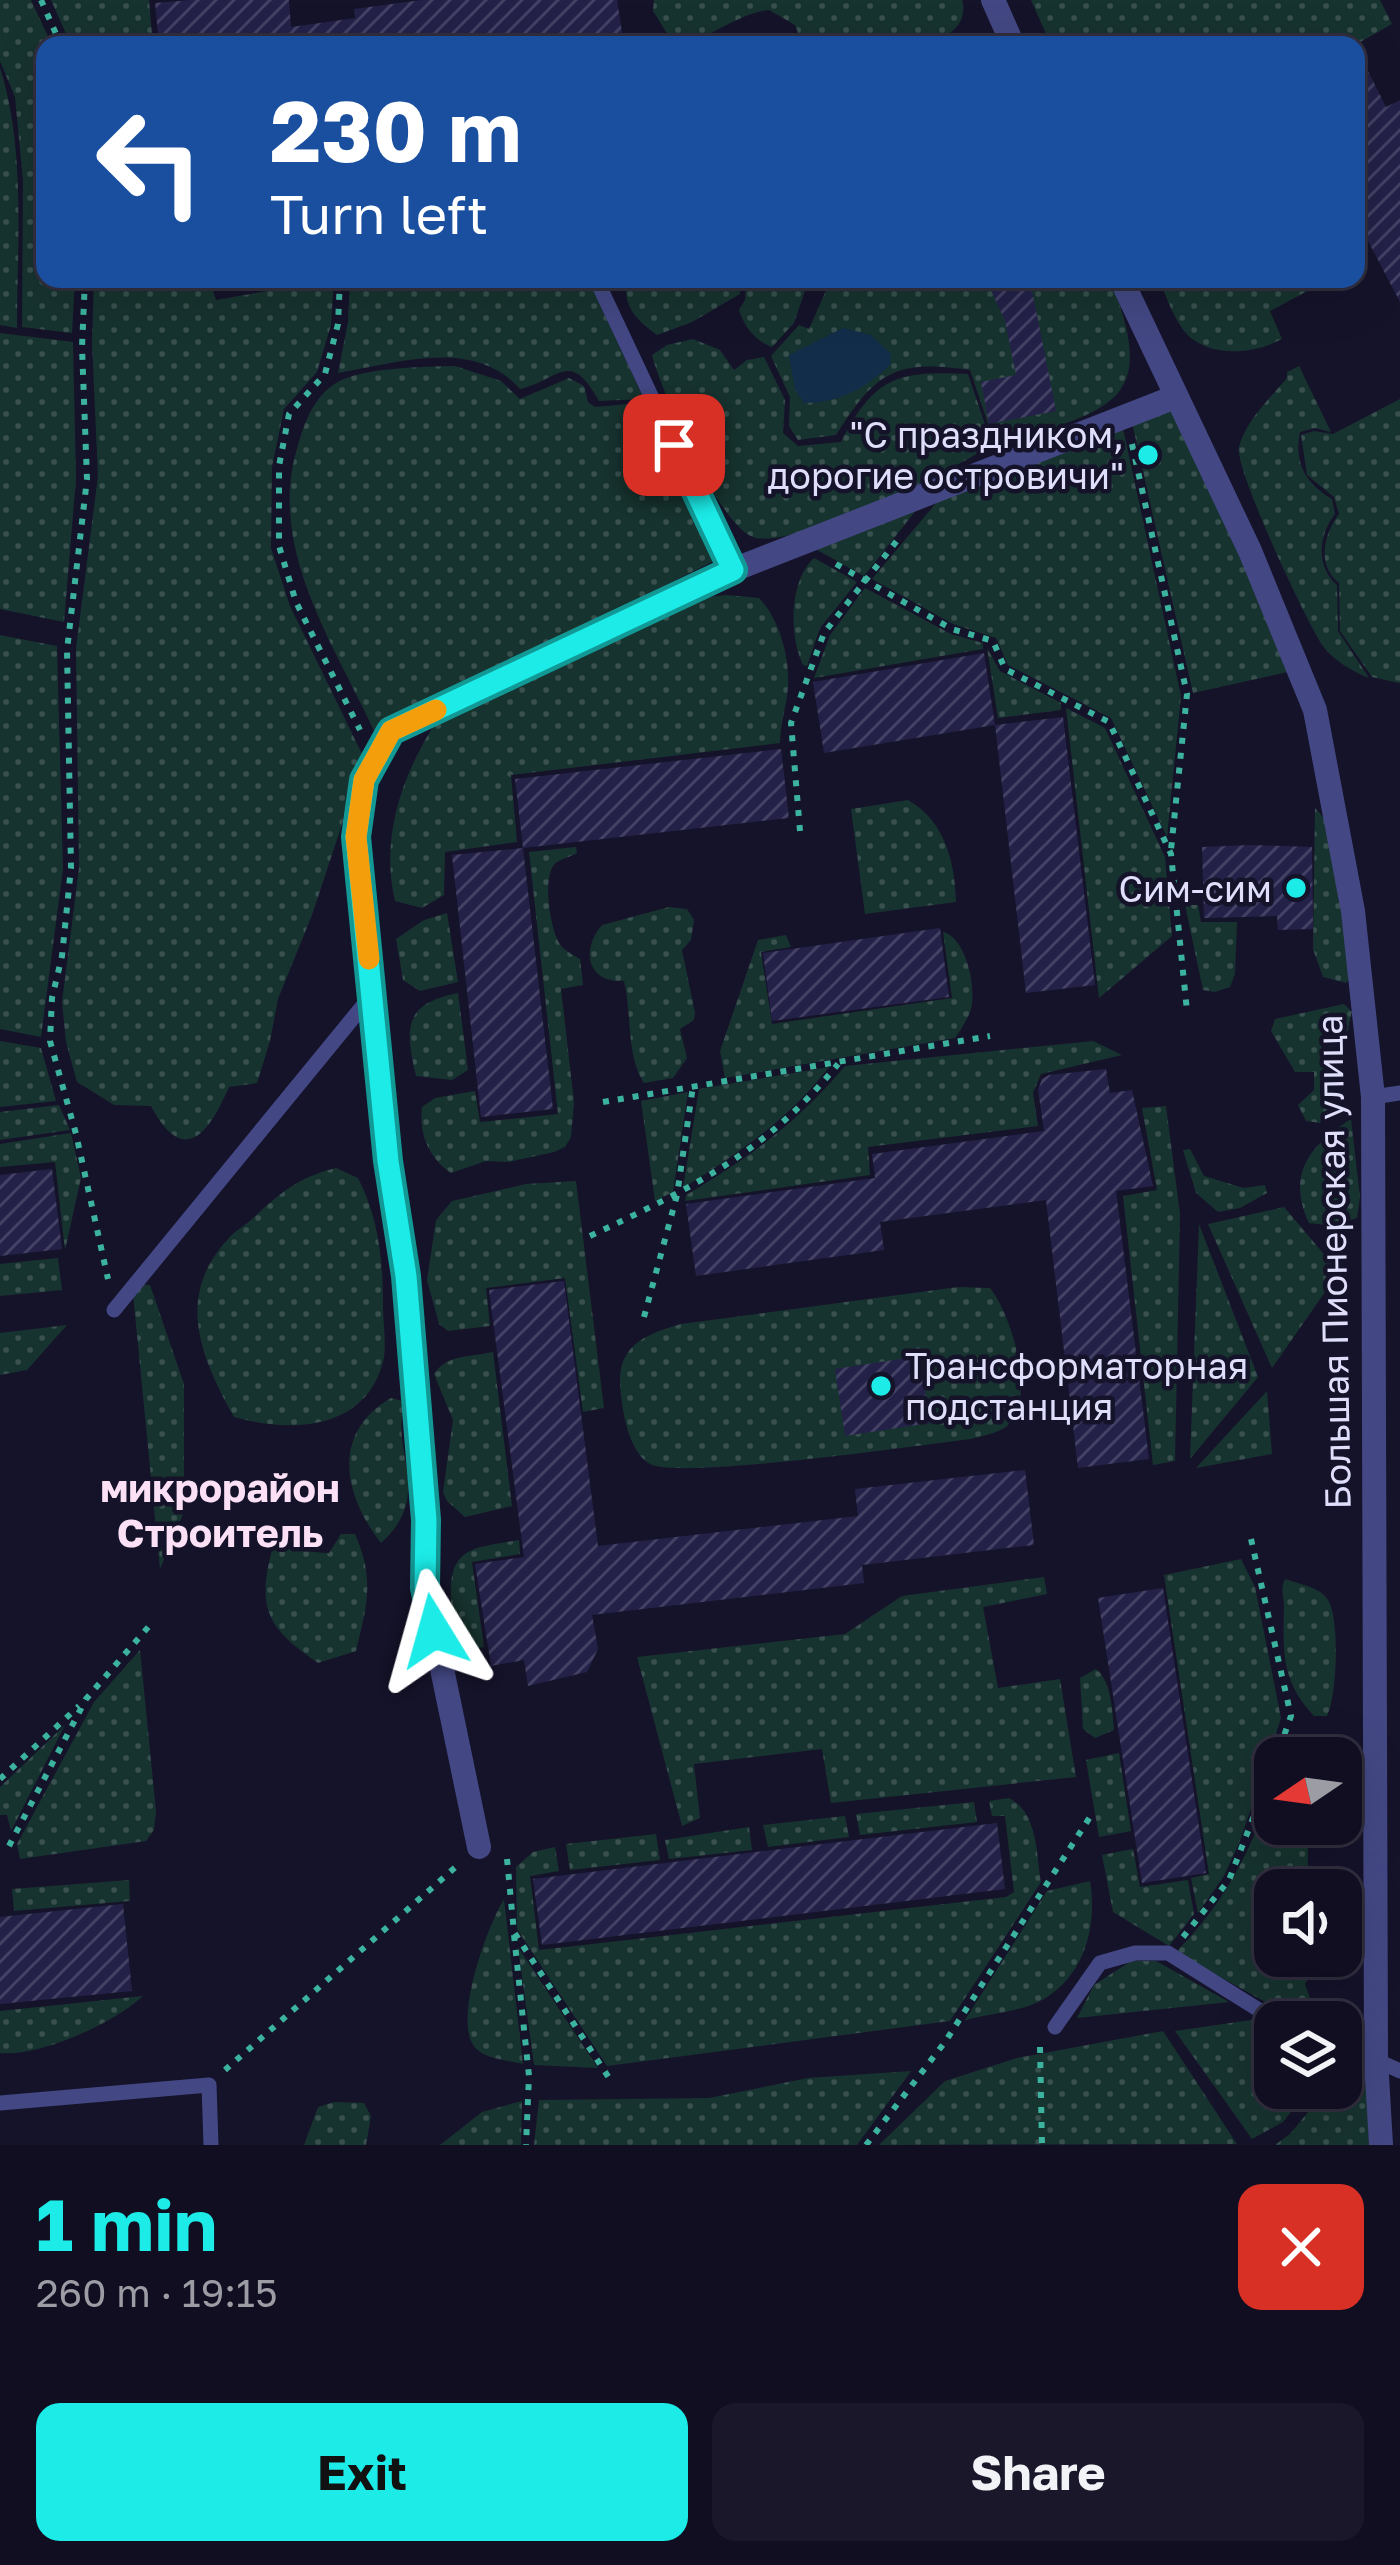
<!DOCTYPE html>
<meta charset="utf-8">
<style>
:root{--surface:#100e20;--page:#191729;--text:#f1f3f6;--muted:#9c9ca5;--line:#302e3e;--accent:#1cebe7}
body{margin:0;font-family:"Golos Text",sans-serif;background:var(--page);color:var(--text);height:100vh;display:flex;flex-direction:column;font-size:45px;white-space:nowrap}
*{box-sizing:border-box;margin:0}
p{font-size:39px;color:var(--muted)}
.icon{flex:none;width:66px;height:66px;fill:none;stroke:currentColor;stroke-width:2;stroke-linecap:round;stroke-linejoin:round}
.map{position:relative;height:2145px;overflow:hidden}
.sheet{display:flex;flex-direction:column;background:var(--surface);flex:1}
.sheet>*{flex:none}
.guide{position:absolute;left:36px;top:36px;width:1329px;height:252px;border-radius:24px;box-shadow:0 12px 48px #0002,0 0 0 3px var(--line);background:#1a4fa0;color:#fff;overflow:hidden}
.needle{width:78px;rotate:257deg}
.controls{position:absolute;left:1254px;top:1737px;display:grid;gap:24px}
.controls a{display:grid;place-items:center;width:108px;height:108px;border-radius:24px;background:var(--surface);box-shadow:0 12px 48px #0002,0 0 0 3px var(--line);font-size:60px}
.pin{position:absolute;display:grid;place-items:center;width:102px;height:102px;color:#fff;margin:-51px;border-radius:24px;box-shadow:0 6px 18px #0006}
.me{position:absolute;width:132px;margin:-66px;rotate:352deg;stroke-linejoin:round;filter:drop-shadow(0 0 9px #0008)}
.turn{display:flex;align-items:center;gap:42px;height:252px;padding:0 36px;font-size:54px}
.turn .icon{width:156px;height:156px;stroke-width:2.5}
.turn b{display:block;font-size:84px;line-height:102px}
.round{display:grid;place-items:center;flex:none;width:126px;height:126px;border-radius:24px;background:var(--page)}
.head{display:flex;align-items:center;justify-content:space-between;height:204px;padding:0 36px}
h1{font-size:72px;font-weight:700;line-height:90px;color:var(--accent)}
.cta{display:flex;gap:24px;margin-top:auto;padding:24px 36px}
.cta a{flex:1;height:138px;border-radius:24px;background:var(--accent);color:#111;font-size:48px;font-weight:700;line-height:138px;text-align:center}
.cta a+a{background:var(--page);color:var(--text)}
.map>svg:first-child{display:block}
.green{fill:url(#green-dots)}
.water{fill:#122d49}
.building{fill:url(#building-hatch)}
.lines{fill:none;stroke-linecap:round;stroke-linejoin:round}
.path{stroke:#3cb39e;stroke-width:6;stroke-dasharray:6 9;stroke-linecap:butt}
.lane{stroke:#434884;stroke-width:15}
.street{stroke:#434884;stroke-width:24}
.route-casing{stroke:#129996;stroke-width:30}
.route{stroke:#1cebe7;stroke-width:21}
.slow{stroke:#f59e0b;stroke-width:21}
.poi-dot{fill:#1cebe7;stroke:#15132a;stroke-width:4.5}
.labels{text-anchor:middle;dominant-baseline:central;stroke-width:9;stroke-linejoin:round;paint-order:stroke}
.poi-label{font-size:36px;fill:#dfdffc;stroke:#15132a;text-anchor:end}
.street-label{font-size:36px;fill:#dfdffc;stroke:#15132a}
.neighbourhood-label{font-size:39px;font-weight:bold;fill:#fce1f6;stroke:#15132a}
</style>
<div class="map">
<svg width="1400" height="2145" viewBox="0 0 1400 2145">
<defs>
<pattern id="green-dots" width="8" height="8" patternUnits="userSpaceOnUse" patternTransform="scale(3)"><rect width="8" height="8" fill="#17332f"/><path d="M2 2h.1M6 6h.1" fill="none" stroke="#38504e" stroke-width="1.8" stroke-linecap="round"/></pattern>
<pattern id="building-hatch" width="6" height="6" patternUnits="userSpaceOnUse" patternTransform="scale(3)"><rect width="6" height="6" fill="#242149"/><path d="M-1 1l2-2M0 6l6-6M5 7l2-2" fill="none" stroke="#434164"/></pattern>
</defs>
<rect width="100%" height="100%" fill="#15132a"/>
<path class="green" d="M 0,0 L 31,0 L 52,45 L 45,45 L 45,279 L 75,279 L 72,333 L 22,327 L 23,181 L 15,97 L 0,61 Z
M 51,0 L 149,0 L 153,45 L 71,45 Z
M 654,0 L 962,0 C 969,24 948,38 926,45 C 908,51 827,45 803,45 L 795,25 L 769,10 C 733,14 710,42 673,43 L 653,11 Z
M 1031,0 L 1380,0 L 1392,24 L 1355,45 L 1051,45 Z
M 0,68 C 26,150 17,242 17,328 L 0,325 Z
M 94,279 L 194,279 L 196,290 L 212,288 L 216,300 L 334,279 L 331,325 L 317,372 L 284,409 L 272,467 L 271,548 L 290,606 L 364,758 L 312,915 L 278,999 L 270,1041 L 257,1083 L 229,1087 C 209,1133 184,1168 151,1106 L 114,1105 L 77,1082 L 66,1042 L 62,1002 L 79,868 L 76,648 L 98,476 L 92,343 Z
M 350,279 L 588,279 L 644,399 L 599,401 C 569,347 558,381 520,389 C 474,337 397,363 338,373 L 348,322 Z
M 631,279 L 740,279 L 740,294 L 692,322 L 657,335 C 637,320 624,309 626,282 Z
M 746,279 L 809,279 L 794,323 L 772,347 C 755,341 744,326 739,310 L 745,300 Z
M 831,279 L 1110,279 C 1166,416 1096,406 997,450 L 970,370 C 896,359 876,371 836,435 L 798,440 L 789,426 L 790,397 L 771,356 L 799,325 L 809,329 Z
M 1159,279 L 1330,279 L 1270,311 L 1282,339 C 1256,353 1216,358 1191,338 C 1175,324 1167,298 1159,279 Z
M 0,333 L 73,342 L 76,479 L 64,622 L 0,609 Z
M 693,339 L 720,350 L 734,370 L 747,360 L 764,357 L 785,400 L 783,433 L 798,446 L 841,442 C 875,376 898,371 968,374 L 992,445 C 954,469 792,551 753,537 C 719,525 662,393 652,355 L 667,345 Z
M 455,366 L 501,381 L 520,399 L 569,378 L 584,386 L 588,402 L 595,407 L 628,404 L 646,407 L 718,559 L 390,723 L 375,733 C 334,643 266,548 298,445 C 305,421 314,397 336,383 C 362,367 424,367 455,366 Z
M 1299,366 L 1331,432 L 1315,428 L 1300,432 C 1294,463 1305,483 1332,499 L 1335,514 C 1319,534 1315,566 1337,585 L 1338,631 L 1369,678 C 1352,671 1334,661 1323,646 C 1307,623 1234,468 1239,447 C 1245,422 1271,397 1287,378 L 1287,372 Z
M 1400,399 L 1400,683 L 1399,683 L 1372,677 L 1340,631 L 1339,583 C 1316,565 1324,534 1339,514 L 1334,497 L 1307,475 L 1301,435 L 1314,431 L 1333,434 Z
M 1169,405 L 1243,555 L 1292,671 L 1193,693 L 1131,418 Z
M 1122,424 L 1181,696 L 1167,837 L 1111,718 L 1008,665 L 996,638 L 953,624 L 872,579 L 942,496 Z
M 925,499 L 864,576 L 810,546 Z
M 814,558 L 857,582 L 820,628 L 807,666 L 803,665 C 789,636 789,581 814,558 Z
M 865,588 L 951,634 L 983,643 L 983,649 L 814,678 L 830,635 Z
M 727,595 L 759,598 C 779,618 790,658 788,686 C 787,706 780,723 780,743 L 511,775 L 517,842 L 445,852 L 444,895 L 422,908 L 395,901 C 380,838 402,775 436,722 L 454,715 L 475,699 L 522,683 L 671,611 L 702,598 Z
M 0,635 L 57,646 L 63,869 L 41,1037 L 0,1029 Z
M 987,648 L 1000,671 L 1061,703 L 1061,710 L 998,718 Z
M 1066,708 L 1105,728 L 1165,857 L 1172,936 L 1099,998 Z
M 908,800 C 945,821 955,862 956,902 L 865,914 L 851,809 Z
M 1315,808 L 1324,818 L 1348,925 L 1352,976 L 1346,983 L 1323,977 L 1313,949 Z
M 576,847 L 577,853 C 569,858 556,859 552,868 C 544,885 550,923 557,939 C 561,949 571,954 580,959 L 583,985 L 561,989 L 574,1102 L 571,1137 L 565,1147 L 554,1152 L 508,1162 L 486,1161 L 451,1173 C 428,1157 419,1134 422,1107 L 435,1098 L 475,1091 L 480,1122 L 558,1114 L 529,852 Z
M 1185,905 L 1198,905 L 1201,922 L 1237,922 L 1235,974 L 1230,987 L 1215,992 L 1203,990 Z
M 669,907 L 687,909 L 694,920 L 691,940 L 682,950 L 695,1013 L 694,1020 L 680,1029 L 687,1058 L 673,1078 L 644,1083 C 626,1055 632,1013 624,981 C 588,983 580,951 602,925 Z
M 447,913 L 458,982 L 420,991 L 403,980 L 396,939 L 424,920 Z
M 943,932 C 966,937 978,990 970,1012 C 967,1020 960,1031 955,1038 L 725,1078 L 720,1051 L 758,940 L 786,935 L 791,947 L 761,952 L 772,1024 L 952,998 Z
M 458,993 L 468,1070 L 452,1080 L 416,1076 C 405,1028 403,1004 458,993 Z
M 1344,1004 L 1352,1012 C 1344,1038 1352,1042 1338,1068 L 1344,1095 L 1336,1110 L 1320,1123 L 1306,1121 L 1298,1105 L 1314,1090 L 1314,1072 L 1295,1072 L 1271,1031 L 1275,1019 Z
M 0,1041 L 41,1048 L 56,1101 L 0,1107 Z
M 1093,1041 L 1122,1055 L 1041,1074 L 1033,1093 L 1038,1126 L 868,1147 L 870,1175 L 685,1201 L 686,1195 C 750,1157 797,1123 845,1066 Z
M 829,1067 C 788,1120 739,1153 683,1188 L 699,1089 Z
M 688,1092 L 673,1192 L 655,1201 L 641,1101 Z
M 59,1105 L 70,1130 L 0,1140 L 0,1112 Z
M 1166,1106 L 1180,1214 L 1175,1461 L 1153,1465 L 1123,1196 L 1157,1190 L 1142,1108 Z
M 1351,1119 L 1360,1197 L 1357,1218 L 1333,1226 L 1309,1223 C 1286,1174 1310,1145 1351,1119 Z
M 71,1133 L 81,1178 L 65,1250 L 55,1162 L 0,1167 L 0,1144 Z
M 1190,1149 L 1204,1176 L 1244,1188 L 1265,1185 L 1267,1193 L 1240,1208 L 1218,1212 L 1196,1193 L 1183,1150 Z
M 336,1168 L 358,1178 C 379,1219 383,1261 383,1306 C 383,1323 387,1346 383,1362 C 365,1431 290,1433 234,1417 C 201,1358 174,1296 229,1238 C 235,1231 244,1226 251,1220 C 279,1194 298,1177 336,1168 Z
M 576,1181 L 604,1408 L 583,1412 L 565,1278 L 486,1288 L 490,1326 L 448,1331 L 439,1324 L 427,1280 L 436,1220 L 452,1201 L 526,1184 Z
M 1284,1207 L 1339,1272 L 1272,1368 L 1208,1224 Z
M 1199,1224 L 1258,1377 L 1190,1459 Z
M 58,1258 L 62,1290 L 0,1296 L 0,1264 Z
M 132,1284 L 150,1285 L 184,1384 L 184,1512 L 160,1569 Z
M 958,1287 L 990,1288 C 1011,1314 1038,1399 1007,1426 C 999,1433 981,1436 971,1439 C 920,1445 680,1480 650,1464 C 627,1451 621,1405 620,1380 C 620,1343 650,1333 681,1324 Z
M 67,1325 L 27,1370 L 0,1375 L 0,1333 Z
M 493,1352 L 512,1506 L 465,1517 L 447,1501 L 443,1492 L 453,1420 L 434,1374 C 447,1354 472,1357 493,1352 Z
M 1267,1391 L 1272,1454 L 1196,1468 Z
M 391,1398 L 406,1402 C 387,1448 436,1494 381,1543 C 343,1494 331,1433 391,1398 Z
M 341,1534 L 355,1534 C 375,1580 367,1605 356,1651 L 318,1663 C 269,1629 256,1610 272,1550 C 293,1544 307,1553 329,1553 Z
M 519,1540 L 520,1554 L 472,1562 L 484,1647 L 460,1651 C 452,1638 451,1618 451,1602 C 448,1547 471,1548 519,1540 Z
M 1241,1559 L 1255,1587 L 1281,1718 L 1240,1841 L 1224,1876 L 1198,1913 L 1191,1878 L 1209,1874 L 1164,1575 Z
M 1044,1577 L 1047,1594 L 983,1607 L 998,1688 L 1060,1679 L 1076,1777 L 831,1803 L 822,1749 L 694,1764 L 700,1818 L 682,1826 L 637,1657 L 845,1634 L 902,1596 Z
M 1285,1579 C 1298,1584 1321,1587 1328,1600 C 1340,1619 1337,1696 1327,1716 L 1314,1716 C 1281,1681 1283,1651 1284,1607 C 1284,1595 1280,1590 1285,1579 Z
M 140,1650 L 156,1811 L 154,1830 L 146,1841 L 20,1859 L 17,1844 L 94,1702 Z
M 1096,1669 C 1112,1682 1112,1710 1114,1730 L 1095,1738 L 1083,1729 L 1080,1678 Z
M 65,1725 L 11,1831 L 7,1815 L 0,1815 L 0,1787 Z
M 1119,1753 L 1131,1831 L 1099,1837 L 1086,1760 Z
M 1275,1782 L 1275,1824 L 1305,1824 C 1311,1846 1305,1867 1310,1890 L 1275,1890 L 1275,1956 L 1311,1956 L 1314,1970 L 1305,1984 L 1315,2013 L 1299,2021 L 1176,1952 C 1228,1899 1250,1851 1275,1782 Z
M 1009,1798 C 1038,1813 1036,1853 1041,1882 L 950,2021 L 607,2066 L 517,1929 L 516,1867 L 533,1852 L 555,1847 L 559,1871 L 530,1876 L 539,1950 L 1006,1897 L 1014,1892 L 1005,1816 L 992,1816 L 989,1801 Z
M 974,1802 L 977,1822 L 860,1835 L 856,1814 Z
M 845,1816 L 849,1837 L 768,1847 L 763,1825 Z
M 749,1827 L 752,1850 L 669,1859 L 665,1840 Z
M 656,1834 L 660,1860 L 570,1870 L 566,1844 Z
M 1133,1849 L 1140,1887 L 1188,1880 L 1194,1914 L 1169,1946 L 1113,1912 L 1102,1855 Z
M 129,1880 L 130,1901 L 14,1911 L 12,1889 Z
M 1090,1881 C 1098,1928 1083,1980 1038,2002 C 1017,2012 989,2014 965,2020 L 1047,1891 Z
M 504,1899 L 523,2064 C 507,2060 480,2059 472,2043 C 456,2013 487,1927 504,1899 Z
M 518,1947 L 598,2068 L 534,2065 Z
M 1131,1961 L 1156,1961 L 1229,2002 L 1077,2018 L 1094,1985 Z
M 143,1996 C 114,2023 40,2057 0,2053 L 0,2011 Z
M 1251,2020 L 1275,2030 L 1275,2088 L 1310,2088 L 1283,2122 L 1252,2139 L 1175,2031 Z
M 1163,2031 L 1237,2144 L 879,2145 L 945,2081 L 1017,2058 Z
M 1348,2062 L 1366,2073 L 1369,2145 L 1275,2145 L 1290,2134 L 1328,2088 L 1341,2088 L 1341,2071 Z
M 911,2071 L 857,2145 L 534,2145 L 539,2100 L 709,2098 L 808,2078 Z
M 522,2101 L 521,2145 L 440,2145 L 482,2112 Z
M 334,2102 L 364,2103 L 371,2116 L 366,2145 L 304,2145 L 318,2107 Z"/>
<path class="water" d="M 843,328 L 871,335 L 891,354 L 890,365 C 865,388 839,403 804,403 L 795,390 L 789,355 Z"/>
<path class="building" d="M 191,0 L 289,0 L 291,27 L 355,18 L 354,9 L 422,0 L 617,0 L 624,45 L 159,45 L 155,3 Z
M 1356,47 L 1386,107 L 1400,100 L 1400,302 L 1356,218 Z
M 986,279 L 1026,279 L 1033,295 L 1056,411 L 989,424 L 981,382 L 1016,375 L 1005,321 Z
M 984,653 L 995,725 L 824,753 L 813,682 Z
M 1063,717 L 1095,985 L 1026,993 L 995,725 Z
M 781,749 L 789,818 L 523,848 L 515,779 Z
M 1252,845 L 1312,847 L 1313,929 L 1278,930 L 1277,916 L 1204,918 L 1202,847 Z
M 523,848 L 553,1109 L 481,1117 L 452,855 Z
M 940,928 L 949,997 L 772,1021 L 763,953 Z
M 1106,1069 L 1110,1093 L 1132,1090 L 1153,1186 L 1116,1191 L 1149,1459 L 1078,1468 L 1046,1200 L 880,1222 L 884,1250 L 696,1276 L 686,1204 L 875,1178 L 872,1154 L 1044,1131 L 1038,1090 L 1042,1079 L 1049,1075 Z
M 52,1169 L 62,1249 L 0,1256 L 0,1175 Z
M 564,1281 L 598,1546 L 858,1516 L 855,1489 L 1025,1470 L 1034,1545 L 862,1565 L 864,1583 L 592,1615 L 598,1649 L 587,1672 L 528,1686 L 524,1660 L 491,1666 L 475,1564 L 524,1557 L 489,1290 Z
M 920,1356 L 930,1423 L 845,1436 L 835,1369 Z
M 1163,1588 L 1206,1873 L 1142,1883 L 1098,1598 Z
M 997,1823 L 1005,1889 L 542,1945 L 533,1879 Z
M 123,1904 L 132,1991 L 0,2004 L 0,1917 Z"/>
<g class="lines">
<path class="path" d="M 41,0 L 61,45
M 85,279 L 82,347 L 87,479 L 67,650 L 71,868 L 62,956 L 52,998 L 50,1041 L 76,1134 L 108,1279
M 340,279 L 338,324 L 325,374 L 289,414 L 279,466 L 279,546 L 296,602 L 360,730
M 1132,444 L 1187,694 L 1171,850
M 836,564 L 952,629 L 993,641 L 1005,669 L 1109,722 L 1171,854 L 1187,1011
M 800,831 L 791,723 L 824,633 L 899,538
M 603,1102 L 990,1036
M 590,1236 C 690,1189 767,1152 838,1064
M 644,1317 L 677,1195 L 693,1086
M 1251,1539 L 1291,1716 L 1276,1758
M 0,1779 L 79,1706
M 9,1846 L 86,1699 L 150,1625
M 507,1859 L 514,1932 L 609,2078
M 514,1935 L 529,2076 L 526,2145
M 1183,1937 L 1229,1880 L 1275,1762
M 1040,2047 L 1042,2145
M 225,2070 L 458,1865
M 866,2145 L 945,2042 L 1090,1817"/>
<path class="lane" d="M 596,279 L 733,570
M 1373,1097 L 1400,1093
M 114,1310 L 371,996
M 1055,2027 L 1100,1963 L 1135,1953 L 1168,1953 L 1259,2010
M 1376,2060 L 1400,2071
M 0,2103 L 209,2085 L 211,2145"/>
<path class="street" d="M 993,0 L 1013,45
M 1121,279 L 1250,551 L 1315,710 L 1353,911 L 1373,1097 L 1376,2060 L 1381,2145
M 479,1847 L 425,1587 L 426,1520 L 406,1276 L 388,1161 L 356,837 L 364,780 L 391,731 L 733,570 L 1175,397"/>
</g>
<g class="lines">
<g class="route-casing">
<path id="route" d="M 434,1631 L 425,1588 L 426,1520 L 406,1276 L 388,1161 L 356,837 L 364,780 L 391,731 L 733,570 L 674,445"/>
</g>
<use href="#route" class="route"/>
<path class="slow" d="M 369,959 L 356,837 L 364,780 L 391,731 L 436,710"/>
</g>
<g class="poi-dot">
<circle cx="1148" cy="455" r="12"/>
<circle cx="1296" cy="888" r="12"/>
<circle cx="881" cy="1386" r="12"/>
</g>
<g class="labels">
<g class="poi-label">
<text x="1124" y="434">"С праздником,<tspan x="1124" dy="41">дорогие островичи"</tspan></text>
<text x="1272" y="888">Сим-сим</text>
<text x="905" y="1365" text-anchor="start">Трансформаторная<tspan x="905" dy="41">подстанция</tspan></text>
</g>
<g class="street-label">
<text transform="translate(1333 1262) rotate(-91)">Большая Пионерская улица</text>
</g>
<g class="neighbourhood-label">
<text x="220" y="1487">микрорайон<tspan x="220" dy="45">Строитель</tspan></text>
</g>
</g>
</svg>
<div class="controls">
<a><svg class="needle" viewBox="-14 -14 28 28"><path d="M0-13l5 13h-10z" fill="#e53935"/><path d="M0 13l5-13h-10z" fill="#9c9ca5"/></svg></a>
<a><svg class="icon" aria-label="sound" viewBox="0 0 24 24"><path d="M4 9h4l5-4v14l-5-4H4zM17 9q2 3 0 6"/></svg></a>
<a><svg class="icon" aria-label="layers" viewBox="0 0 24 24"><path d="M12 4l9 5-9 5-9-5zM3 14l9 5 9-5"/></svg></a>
</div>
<div class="pin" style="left:674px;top:445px;background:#d93025"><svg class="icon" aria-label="arrive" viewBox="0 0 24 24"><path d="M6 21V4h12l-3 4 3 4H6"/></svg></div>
<svg class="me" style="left:434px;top:1631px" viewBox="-20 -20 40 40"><path d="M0-17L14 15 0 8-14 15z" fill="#1cebe7" stroke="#fff" stroke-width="4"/></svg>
<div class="guide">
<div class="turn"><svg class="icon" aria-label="left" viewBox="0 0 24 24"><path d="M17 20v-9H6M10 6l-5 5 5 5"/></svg><div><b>230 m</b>Turn left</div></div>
</div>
</div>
<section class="sheet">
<div class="head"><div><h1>1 min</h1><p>260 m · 19:15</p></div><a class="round" style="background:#d93025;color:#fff"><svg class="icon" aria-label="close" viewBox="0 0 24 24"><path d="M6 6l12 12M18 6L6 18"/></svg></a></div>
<div class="cta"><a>Exit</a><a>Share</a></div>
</section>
